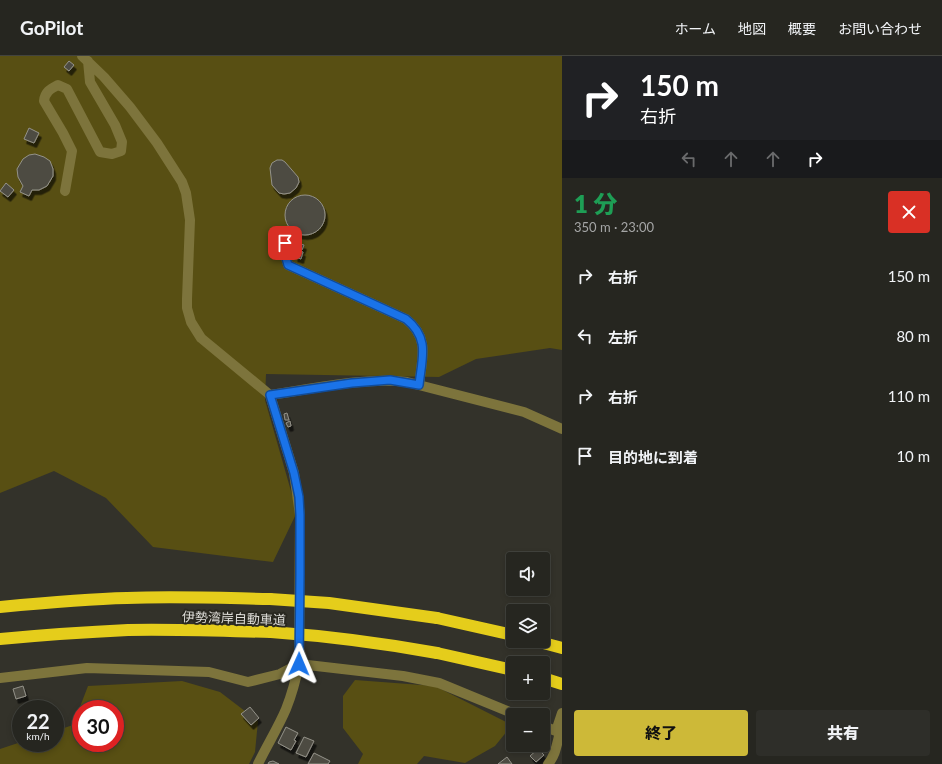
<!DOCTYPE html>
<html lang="ja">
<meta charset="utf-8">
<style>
:root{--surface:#262620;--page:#2e2e29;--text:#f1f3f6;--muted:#a4a5a5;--line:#42433e;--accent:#cdb938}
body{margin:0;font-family:Lato,"Noto Sans JP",sans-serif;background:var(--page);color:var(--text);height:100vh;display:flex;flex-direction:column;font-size:15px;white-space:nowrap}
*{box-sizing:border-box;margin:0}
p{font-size:13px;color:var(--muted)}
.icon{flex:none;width:22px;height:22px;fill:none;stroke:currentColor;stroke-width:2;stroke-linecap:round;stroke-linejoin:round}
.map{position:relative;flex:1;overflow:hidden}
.side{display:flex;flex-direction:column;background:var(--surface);width:380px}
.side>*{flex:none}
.banner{background:#202124;color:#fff;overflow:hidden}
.buttons{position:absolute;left:506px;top:496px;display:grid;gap:8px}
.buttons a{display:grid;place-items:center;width:44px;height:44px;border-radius:4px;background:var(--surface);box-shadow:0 2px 6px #0003,0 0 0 1px var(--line);font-size:20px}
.speed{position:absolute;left:12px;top:644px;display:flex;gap:8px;font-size:20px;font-weight:700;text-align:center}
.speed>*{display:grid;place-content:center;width:52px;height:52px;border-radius:50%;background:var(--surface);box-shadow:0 2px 6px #0003,0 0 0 1px var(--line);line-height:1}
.speed small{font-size:10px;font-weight:400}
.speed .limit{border:6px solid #d22;background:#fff;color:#111}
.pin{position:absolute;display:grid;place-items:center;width:34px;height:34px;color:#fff;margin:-17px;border-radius:8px;box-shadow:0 2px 6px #0006}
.me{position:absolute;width:44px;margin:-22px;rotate:1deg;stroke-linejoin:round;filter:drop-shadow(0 0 3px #0008)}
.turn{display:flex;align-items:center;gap:14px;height:84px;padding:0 12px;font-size:18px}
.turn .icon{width:52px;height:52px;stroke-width:2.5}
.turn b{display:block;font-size:28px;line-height:34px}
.lanes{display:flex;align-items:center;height:38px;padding:0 12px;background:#0003;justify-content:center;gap:20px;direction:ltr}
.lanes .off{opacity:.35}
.round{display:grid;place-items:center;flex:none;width:42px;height:42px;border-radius:4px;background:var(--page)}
.overview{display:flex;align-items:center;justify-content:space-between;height:68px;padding:0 12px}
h1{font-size:24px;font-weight:800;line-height:30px;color:#1e9e55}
.button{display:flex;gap:8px;margin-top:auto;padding:8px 12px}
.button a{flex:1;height:46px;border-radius:4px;background:var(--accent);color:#111;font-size:16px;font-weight:800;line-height:46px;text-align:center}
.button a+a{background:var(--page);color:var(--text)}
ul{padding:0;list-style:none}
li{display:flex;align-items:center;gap:12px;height:60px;padding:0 12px}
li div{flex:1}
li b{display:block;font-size:15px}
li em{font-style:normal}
header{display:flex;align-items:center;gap:24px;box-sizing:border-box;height:56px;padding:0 20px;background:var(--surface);border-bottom:1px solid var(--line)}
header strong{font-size:19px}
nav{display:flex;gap:22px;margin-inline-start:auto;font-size:14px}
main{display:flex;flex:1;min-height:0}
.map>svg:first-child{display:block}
.green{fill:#584f13;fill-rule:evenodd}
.building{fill:#4d4c43;stroke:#949289;filter:url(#shadow)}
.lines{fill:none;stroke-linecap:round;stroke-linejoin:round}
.minor{stroke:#7d743c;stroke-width:10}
.highway{stroke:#e5cd1b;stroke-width:12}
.highway-bridge{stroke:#e5cd1b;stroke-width:12}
.route-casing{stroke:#114b97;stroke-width:10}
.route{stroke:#1a73e8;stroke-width:7}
.labels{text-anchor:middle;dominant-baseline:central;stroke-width:4;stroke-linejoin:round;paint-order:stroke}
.street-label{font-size:13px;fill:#dfded9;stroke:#292820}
</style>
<header>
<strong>GoPilot</strong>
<nav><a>ホーム</a><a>地図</a><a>概要</a><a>お問い合わせ</a></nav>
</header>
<main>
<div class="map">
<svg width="562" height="708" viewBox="0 0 562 708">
<defs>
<filter id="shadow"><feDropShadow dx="2.5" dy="4.5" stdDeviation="0" flood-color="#0009"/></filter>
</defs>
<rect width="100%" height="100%" fill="#33322a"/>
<path class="green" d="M 0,0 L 562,0 L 562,294 L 550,292 L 476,303 L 439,321 L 266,318 L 265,344 L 297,456 L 273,506 L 153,491 L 106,442 L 54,415 L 0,437 Z
M 355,624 L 435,630 L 512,669 L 495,690 L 465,707 L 424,700 L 417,708 L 358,708 L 363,698 L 343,672 L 343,640 Z
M 182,625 L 220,636 L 258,665 L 255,696 L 249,708 L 0,708 L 0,693 L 21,686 L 55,687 L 55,675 L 73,669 L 88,630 ZM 81,653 L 115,653 L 115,687 L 81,687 Z"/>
<path class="building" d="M 69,5 L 74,9 L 69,15 L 64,11 Z
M 29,72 L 39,77 L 34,87 L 24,83 Z
M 35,98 L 44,101 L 50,105 L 53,113 L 53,120 L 47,130 L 39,134 L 32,134 L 29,140 L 20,136 L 23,130 L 18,121 L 17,113 L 23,103 L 29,99 Z
M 277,104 L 282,104 L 285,106 L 298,121 L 299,126 L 296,132 L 290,137 L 284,138 L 279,137 L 272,129 L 270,112 L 272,107 Z
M 6,127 L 14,134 L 8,141 L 0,135 Z
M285 159a20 20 0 1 1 40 0a20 20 0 1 1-40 0Z
M 298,187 L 304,189 L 302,194 L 296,192 Z
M 298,194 L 303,196 L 301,203 L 295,201 Z
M 287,357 L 289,364 L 285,364 L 284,358 Z
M 290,365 L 291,370 L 288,371 L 286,367 Z
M 23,630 L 26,640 L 16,643 L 13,633 Z
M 250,651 L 259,662 L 251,669 L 241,658 Z
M 286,671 L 298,677 L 294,684 L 296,685 L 291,694 L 278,687 Z
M 304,681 L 314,685 L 306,701 L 296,697 Z
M 538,693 L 544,699 L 536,706 L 530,700 Z
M 314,697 L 330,705 L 328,708 L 308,708 Z
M 507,701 L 512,708 L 498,708 Z
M 273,705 L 279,708 L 268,708 L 269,706 Z"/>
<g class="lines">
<path class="minor" d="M 82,0 L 104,21 L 130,51 L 157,87 L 182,126 L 186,137 L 190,164 L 187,243 L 187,252 L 191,266 L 201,282 L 270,339 L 294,417 L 300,459 L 299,608 C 296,623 292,638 286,653 C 278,672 267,689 258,708
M 65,135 L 72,95 L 63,77 L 44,45 C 45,36 50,33 58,29 L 67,33 L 100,96 L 112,98 L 121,95 L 122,86 L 115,69 L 90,26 L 88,5
M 285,187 L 284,195 L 288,209 L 406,263 C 430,282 422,302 419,329
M 270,339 C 312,333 365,321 407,326 L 524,356 L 562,373
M 0,622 L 87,612 L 209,616 L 248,626 L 280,618 L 299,608 L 403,620 L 439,627 L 517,659
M 543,670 L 556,675
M 548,708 C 556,699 557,687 560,676 L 556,675 L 562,657"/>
<path class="highway" d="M 0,551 C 42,547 85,543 127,542 C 175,540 222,542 270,543
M 437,562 L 513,579
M 0,583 C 43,579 85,576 128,574 C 176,573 224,575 271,576
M 536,585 L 562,592
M 437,597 L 513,614
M 543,622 L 562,628"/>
<path class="highway-bridge" d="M 270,543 L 329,547 L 437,562
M 271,576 C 327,580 382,587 437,597"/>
</g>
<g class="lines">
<g class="route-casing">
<path id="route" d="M 285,187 L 284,195 L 288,209 L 406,263 C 430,282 422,302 419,329 L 390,324 L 352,327 L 270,339 L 294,417 L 299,441 L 300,459 L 300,519 L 299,608"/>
</g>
<use href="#route" class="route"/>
</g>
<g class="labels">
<g class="street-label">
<text transform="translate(234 562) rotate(2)">伊勢湾岸自動車道</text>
</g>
</g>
</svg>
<div class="buttons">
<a><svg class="icon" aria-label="sound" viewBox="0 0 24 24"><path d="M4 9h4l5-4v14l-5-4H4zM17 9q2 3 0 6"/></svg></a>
<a><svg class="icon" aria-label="layers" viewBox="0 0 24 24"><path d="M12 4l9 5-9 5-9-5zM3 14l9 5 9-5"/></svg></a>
<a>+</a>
<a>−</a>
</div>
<div class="speed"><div>22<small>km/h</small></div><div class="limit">30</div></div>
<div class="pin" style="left:285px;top:187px;background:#d93025"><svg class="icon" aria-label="arrive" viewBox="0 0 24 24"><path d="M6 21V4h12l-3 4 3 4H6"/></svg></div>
<svg class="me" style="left:299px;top:608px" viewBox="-20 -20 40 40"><path d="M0-17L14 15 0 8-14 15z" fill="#1a73e8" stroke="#fff" stroke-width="4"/></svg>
</div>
<section class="side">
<div class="banner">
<div class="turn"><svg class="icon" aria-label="right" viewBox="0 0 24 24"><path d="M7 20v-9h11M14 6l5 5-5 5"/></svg><div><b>150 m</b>右折</div></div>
<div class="lanes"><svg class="icon off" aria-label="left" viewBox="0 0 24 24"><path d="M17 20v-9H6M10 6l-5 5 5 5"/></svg><svg class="icon off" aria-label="ahead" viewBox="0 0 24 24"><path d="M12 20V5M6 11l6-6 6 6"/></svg><svg class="icon off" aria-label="ahead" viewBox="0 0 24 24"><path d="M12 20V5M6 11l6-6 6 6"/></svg><svg class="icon" aria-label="right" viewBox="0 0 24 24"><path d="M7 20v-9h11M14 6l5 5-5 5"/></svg></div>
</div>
<div class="overview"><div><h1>1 分</h1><p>350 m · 23:00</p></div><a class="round" style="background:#d93025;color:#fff"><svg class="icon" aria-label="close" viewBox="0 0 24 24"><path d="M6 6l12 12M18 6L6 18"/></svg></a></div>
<ul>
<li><svg class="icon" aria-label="right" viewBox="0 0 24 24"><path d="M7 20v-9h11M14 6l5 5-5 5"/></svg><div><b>右折</b></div><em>150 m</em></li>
<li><svg class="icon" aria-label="left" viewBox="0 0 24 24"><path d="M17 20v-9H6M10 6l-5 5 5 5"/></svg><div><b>左折</b></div><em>80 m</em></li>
<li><svg class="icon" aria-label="right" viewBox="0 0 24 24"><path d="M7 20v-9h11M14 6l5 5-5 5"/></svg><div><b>右折</b></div><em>110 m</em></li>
<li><svg class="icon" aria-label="arrive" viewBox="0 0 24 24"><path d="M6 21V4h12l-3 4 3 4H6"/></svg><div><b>目的地に到着</b></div><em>10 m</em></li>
</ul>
<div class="button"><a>終了</a><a>共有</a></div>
</section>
</main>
